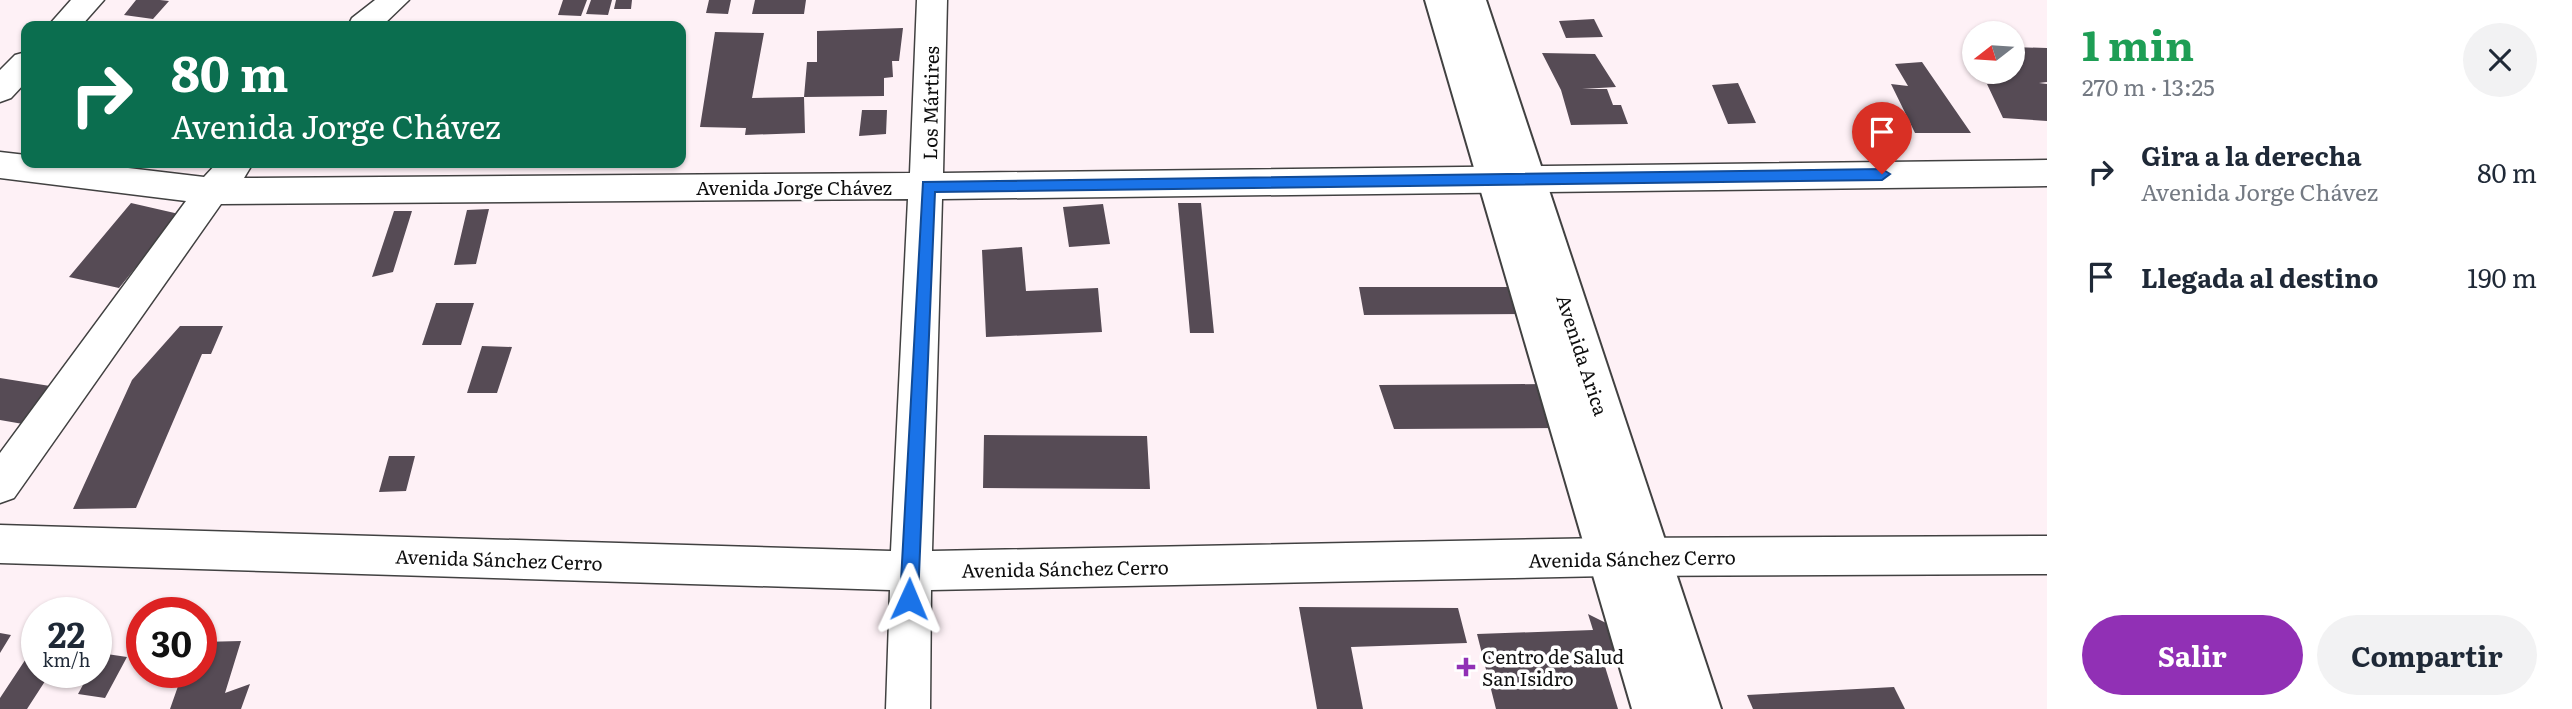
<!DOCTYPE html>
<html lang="es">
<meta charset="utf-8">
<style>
:root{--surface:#fff;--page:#f2f2f3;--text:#1f2937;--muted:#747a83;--accent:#9130b5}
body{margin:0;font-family:Literata,serif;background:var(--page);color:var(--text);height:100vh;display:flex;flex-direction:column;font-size:26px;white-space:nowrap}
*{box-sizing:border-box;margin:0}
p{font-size:23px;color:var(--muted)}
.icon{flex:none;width:38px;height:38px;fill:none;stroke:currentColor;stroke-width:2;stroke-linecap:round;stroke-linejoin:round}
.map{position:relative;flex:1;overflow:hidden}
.details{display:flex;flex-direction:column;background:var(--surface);width:525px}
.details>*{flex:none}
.hud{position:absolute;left:21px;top:21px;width:665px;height:147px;border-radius:14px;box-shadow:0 2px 5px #0004;background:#0b6e4f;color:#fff;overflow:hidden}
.needle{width:46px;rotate:253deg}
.tools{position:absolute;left:1962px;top:21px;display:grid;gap:14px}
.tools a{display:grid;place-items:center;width:63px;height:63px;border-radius:50%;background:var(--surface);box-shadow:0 2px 5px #0004;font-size:35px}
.speed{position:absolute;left:21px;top:597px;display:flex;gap:14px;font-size:35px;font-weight:700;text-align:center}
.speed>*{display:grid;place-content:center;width:91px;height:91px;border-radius:50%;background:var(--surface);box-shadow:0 2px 5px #0004;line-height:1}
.speed small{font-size:18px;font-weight:400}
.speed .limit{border:10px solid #d22;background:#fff;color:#111}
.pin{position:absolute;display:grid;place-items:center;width:60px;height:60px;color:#fff;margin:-72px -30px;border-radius:50% 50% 50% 0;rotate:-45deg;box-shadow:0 0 7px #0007}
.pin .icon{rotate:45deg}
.me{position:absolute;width:77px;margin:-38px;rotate:1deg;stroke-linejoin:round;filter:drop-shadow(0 0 5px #0008)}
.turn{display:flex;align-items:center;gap:24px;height:147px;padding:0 35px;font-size:32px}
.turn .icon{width:91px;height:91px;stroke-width:2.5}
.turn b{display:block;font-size:49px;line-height:60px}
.round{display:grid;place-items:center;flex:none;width:74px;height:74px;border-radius:37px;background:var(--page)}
.headline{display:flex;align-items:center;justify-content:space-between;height:119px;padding:0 35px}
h1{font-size:42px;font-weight:700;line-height:52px;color:#1e9e55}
.button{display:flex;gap:14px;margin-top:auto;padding:14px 35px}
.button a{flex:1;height:80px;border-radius:42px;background:var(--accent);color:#fff;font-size:28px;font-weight:700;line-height:80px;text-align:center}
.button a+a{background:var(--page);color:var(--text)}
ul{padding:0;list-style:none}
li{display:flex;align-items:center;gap:21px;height:105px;padding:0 35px}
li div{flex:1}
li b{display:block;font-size:26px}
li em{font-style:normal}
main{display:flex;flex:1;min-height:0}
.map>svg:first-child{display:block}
.building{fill:#564b55}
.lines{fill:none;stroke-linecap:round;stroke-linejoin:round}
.minor-casing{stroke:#414141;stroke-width:3}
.tertiary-casing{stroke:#414141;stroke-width:4}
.minor{fill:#fff;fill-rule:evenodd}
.tertiary{fill:#fff;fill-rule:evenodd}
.route{fill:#1a73e8;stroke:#114b97;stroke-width:2}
.poi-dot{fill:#9130b5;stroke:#fff;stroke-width:2.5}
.labels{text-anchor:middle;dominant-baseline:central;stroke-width:7;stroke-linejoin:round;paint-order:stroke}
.street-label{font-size:19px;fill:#0e0e0e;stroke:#fff}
.poi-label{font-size:19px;fill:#0e0e0e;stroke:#fff;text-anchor:start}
</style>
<main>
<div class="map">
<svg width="2047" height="709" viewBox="0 0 2047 709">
<rect width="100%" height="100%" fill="#fef1f6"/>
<path class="building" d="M 136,0 L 160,0 L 169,1 L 153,19 L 124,15 Z
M 563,0 L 587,0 L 581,16 L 558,15 Z
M 591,0 L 612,0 L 608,15 L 586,14 Z
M 616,0 L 632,0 L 631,9 L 614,9 Z
M 709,0 L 731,0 L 728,14 L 706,13 Z
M 755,0 L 806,0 L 804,14 L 752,14 Z
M 1594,19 L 1603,37 L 1566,38 L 1559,21 Z
M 903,28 L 899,61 L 892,61 L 893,77 L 884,78 L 884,96 L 804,97 L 807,62 L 817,62 L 817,31 Z
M 715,32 L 764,33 L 752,98 L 804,97 L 805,133 L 745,135 L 746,128 L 700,127 Z
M 2012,47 L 2047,48 L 2047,82 L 2039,83 L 2047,84 L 2047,121 L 2003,118 L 1987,84 L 1994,84 L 1985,72 L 2012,72 Z
M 1542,53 L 1595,54 L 1616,87 L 1582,89 L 1607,89 L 1613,105 L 1621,105 L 1628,124 L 1571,125 L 1561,90 Z
M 1922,62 L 1971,133 L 1915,133 L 1891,84 L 1908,86 L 1895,64 Z
M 1738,83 L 1756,123 L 1728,124 L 1712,85 Z
M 862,110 L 887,110 L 886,134 L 859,136 Z
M 131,203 L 179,214 L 119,288 L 69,277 Z
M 1178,203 L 1201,203 L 1214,333 L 1190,333 Z
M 1103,204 L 1110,244 L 1069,247 L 1063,207 Z
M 489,209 L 476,264 L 454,265 L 467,210 Z
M 394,211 L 412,211 L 393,272 L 372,277 Z
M 1022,247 L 1026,291 L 1098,288 L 1102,332 L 986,337 L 982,250 Z
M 1359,287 L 1518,287 L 1526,314 L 1364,315 Z
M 436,303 L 474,303 L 461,345 L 422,345 Z
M 180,326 L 223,326 L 211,354 L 202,354 L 136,508 L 73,509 L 132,380 Z
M 482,346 L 512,347 L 497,393 L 467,393 Z
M 0,378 L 50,386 L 23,424 L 0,420 Z
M 1545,384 L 1559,428 L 1394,429 L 1379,385 Z
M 984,435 L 1147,436 L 1150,489 L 983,488 Z
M 389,456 L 415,456 L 406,491 L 379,492 Z
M 1299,607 L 1458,608 L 1467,643 L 1351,647 L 1363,709 L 1317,709 Z
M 1588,614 L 1618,629 L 1627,659 L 1603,660 L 1618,709 L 1496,709 L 1477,634 L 1593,630 Z
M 0,633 L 11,635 L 0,653 Z
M 241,641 L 225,693 L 250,684 L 241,709 L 170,709 L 183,672 L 201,672 L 201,642 Z
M 37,642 L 37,672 L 51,672 L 27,709 L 0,709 L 0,698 Z
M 100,653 L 127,657 L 105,698 L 78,694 L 90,672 L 96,672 L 96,661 Z
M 1894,687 L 1905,709 L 1753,709 L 1747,695 Z"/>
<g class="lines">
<g class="minor-casing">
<path id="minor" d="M 71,0 L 104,0 L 81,26 L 48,26 Z
M 375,0 L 409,0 L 382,26 L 348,26 L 352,18 Z
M 917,0 L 947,0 L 943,173 L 2047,160 L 2047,186 L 942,199 L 932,551 L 1608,538 L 2047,536 L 2047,574 L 1608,576 L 931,590 L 930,709 L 886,709 L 890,590 L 0,563 L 0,525 L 891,551 L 908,199 L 221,204 L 14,498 L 0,503 L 0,453 L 186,201 L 0,178 L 0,152 L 26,155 L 26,163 L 86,163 L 204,177 L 217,163 L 253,163 L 244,178 L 910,173 Z
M 26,52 L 26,82 L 11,98 L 0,102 L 0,70 L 15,55 Z"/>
</g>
<g class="tertiary-casing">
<path id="tertiary" d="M 1425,0 L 1486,0 L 1721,709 L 1632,709 Z"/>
</g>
<use href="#minor" class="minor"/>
<use href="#tertiary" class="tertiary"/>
</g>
<path class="route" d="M 1882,169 L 1890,174 L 1882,180 L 935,192 L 918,599 L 916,605 L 909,608 L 903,605 L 900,599 L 923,182 Z"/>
<path class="poi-dot" d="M1462.5 656.5h7v7h7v7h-7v7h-7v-7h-7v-7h7z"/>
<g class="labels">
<g class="street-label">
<text transform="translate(930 103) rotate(-89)">Los Mártires</text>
<text x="794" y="187">Avenida Jorge Chávez</text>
<text transform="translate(1583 355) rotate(72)">Avenida Arica</text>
<text transform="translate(1632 558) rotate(-1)">Avenida Sánchez Cerro</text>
<text transform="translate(499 559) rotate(2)">Avenida Sánchez Cerro</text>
<text transform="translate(1065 568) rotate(-1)">Avenida Sánchez Cerro</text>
</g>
<g class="poi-label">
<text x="1482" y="656">Centro de Salud<tspan x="1482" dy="22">San Isidro</tspan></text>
</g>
</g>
</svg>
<div class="tools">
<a><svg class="needle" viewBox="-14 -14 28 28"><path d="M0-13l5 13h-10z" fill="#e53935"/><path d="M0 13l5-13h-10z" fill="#747a83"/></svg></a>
</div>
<div class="speed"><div>22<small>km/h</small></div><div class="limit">30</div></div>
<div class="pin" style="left:1882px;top:174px;background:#d93025"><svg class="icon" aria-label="arrive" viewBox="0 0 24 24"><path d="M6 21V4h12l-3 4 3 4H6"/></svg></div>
<svg class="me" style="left:909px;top:599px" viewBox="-20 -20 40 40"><path d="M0-17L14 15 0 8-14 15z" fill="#1a73e8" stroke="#fff" stroke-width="4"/></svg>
<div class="hud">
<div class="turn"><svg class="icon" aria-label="right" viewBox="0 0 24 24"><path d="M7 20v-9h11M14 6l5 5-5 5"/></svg><div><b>80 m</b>Avenida Jorge Chávez</div></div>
</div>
</div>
<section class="details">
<div class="headline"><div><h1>1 min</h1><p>270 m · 13:25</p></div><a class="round"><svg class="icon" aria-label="close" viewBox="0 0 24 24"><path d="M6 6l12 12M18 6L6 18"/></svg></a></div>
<ul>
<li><svg class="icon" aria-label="right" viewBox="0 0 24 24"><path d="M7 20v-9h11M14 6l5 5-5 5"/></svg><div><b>Gira a la derecha</b><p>Avenida Jorge Chávez</p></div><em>80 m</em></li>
<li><svg class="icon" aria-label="arrive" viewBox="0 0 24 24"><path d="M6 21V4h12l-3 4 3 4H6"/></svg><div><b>Llegada al destino</b></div><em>190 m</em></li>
</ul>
<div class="button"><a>Salir</a><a>Compartir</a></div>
</section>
</main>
